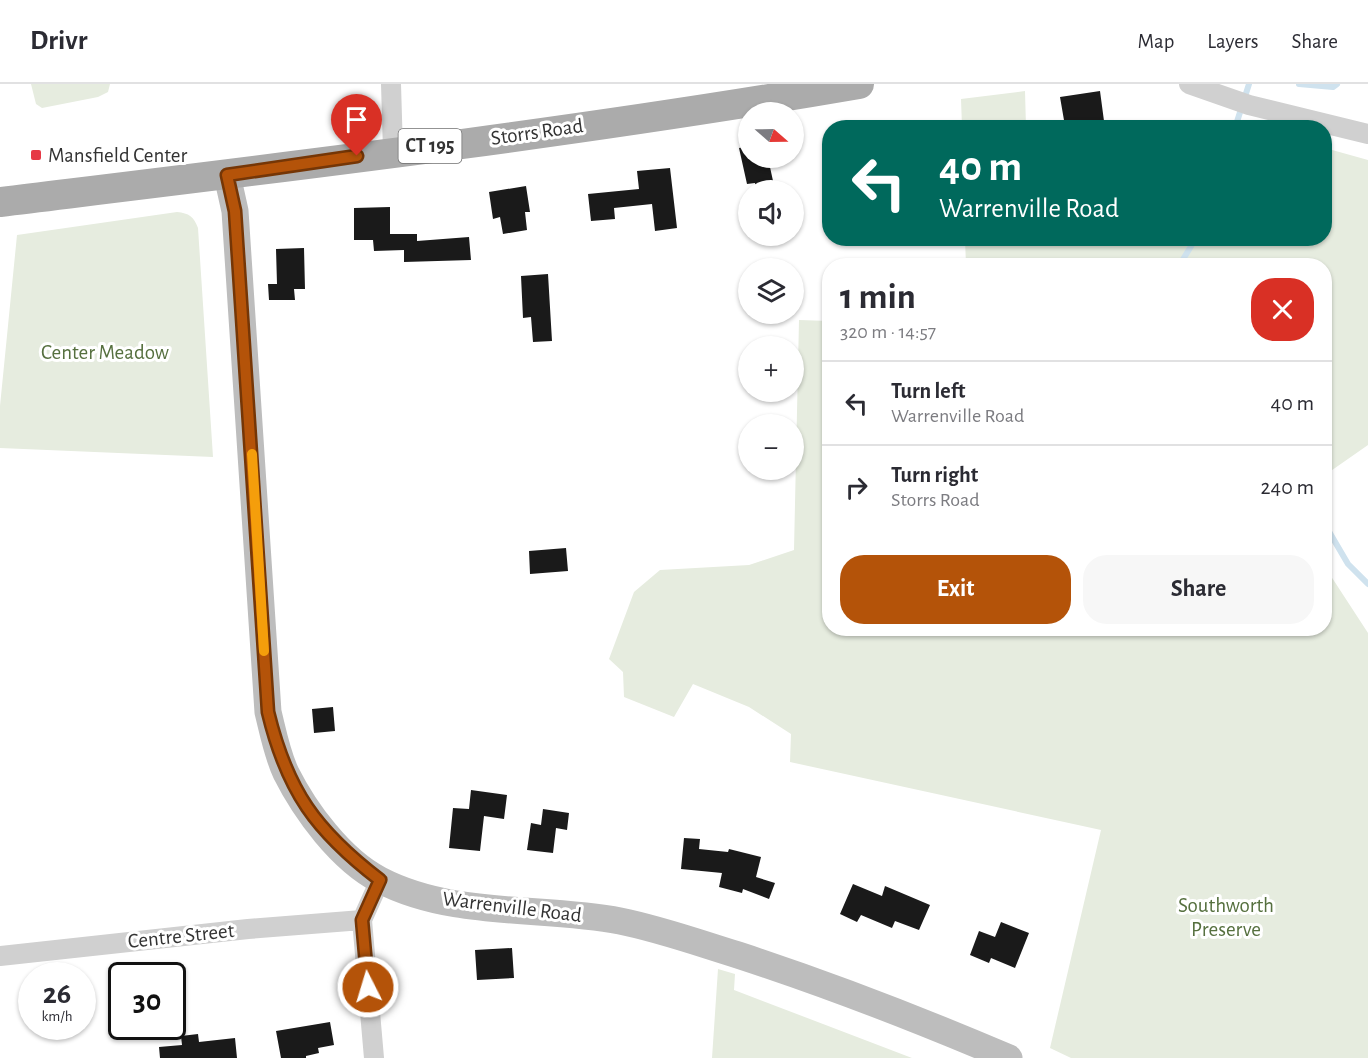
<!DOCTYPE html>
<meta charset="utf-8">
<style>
:root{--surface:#fff;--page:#f7f7f7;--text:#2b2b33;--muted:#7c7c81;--line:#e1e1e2;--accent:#b45309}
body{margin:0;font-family:"Alegreya Sans",sans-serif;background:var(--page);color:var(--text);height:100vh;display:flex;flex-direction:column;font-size:22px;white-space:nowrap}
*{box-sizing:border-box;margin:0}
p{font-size:20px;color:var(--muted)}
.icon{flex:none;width:33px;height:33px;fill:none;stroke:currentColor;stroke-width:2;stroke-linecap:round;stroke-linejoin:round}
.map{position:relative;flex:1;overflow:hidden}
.side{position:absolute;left:822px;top:174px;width:510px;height:378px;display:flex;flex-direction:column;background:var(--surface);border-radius:24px;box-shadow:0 2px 4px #0004}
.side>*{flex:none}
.top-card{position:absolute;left:822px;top:36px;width:510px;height:126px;border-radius:24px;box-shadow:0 2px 4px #0004;background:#00695c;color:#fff;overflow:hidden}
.needle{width:39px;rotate:110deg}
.buttons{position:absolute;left:738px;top:18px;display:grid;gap:12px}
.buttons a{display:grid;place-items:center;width:66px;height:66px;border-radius:50%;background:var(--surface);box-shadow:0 2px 4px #0004;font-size:30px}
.speed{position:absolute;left:18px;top:878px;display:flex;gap:12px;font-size:30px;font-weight:700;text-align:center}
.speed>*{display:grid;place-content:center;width:78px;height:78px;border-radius:50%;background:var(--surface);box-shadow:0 2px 4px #0004;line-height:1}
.speed small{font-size:15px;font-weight:400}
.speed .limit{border:3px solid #111;border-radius:9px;background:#fff;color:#111}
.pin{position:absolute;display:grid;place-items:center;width:51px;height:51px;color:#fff;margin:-62px -26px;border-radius:50% 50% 50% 0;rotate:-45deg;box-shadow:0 0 6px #0007}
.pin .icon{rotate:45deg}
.me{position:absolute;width:66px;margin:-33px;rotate:355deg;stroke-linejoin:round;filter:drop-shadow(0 0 4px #0008)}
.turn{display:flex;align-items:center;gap:21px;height:126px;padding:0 18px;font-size:27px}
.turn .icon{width:78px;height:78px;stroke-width:2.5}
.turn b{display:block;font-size:42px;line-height:51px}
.round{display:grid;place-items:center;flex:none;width:63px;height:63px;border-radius:24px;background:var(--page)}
.headline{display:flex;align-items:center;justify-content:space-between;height:102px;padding:0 18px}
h1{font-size:36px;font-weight:600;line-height:45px}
.cta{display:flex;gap:12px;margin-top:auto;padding:12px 18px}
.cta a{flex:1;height:69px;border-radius:24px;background:var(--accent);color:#fff;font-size:24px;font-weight:600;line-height:69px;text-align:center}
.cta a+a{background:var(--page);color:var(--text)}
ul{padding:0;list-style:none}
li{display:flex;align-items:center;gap:18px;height:84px;padding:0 18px;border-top:2px solid var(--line)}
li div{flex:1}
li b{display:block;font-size:22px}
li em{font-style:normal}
header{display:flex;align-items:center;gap:36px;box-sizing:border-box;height:84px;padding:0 30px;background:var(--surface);border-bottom:2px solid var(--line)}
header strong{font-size:28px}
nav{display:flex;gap:33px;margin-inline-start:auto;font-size:21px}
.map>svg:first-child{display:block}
.green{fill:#e6ecdf}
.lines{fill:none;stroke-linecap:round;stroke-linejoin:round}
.stream{stroke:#cfe2ee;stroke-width:6}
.building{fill:#1a1a1a}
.street{stroke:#d0d0d0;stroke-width:20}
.secondary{stroke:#bdbdbd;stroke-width:27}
.primary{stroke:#ababab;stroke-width:30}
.route-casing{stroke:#753606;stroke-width:15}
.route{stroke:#b45309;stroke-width:10}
.slow{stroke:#f59e0b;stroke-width:10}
.poi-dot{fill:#e63946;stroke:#fff;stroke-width:2}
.labels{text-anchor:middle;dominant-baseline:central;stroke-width:6;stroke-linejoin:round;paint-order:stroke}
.shield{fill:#fff;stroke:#707070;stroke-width:1.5}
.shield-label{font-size:20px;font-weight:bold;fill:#333}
.street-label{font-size:21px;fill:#333;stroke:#fff}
.poi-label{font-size:21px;fill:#333;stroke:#fff;text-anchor:start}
.park-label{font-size:21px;fill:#56703f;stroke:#fff}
</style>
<header>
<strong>Drivr</strong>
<nav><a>Map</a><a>Layers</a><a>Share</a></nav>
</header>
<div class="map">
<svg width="1368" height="974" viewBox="0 0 1368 974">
<rect width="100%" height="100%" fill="#fff"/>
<path class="green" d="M 31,0 L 110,0 L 108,8 L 98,13 L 42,24 L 36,20 Z
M 1025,7 L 1026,43 L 962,43 L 961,15 Z
M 1325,64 L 1368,76 L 1368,361 L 1325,391 L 1324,182 L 966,181 L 965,155 L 1324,154 Z
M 177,128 C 189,129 194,133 198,144 L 213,373 L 0,364 L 0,322 L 17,151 Z
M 799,236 L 829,237 L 830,544 L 1324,544 L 1325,483 L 1368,549 L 1368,974 L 1071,974 L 1050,964 L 1101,746 L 790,678 L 791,650 L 749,623 L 693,600 L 674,633 L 624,613 L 623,588 L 609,575 L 634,508 L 660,486 L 749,481 L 794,466 Z
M 718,885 L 735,890 L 734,906 L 912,974 L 712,974 Z"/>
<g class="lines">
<path class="stream" d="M 1299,0 L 1333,3 L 1337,0
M 1235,44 L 1249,0
M 1179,182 L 1196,154
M 1324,439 L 1348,480 L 1368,500"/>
</g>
<path class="building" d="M 1100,7 L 1104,37 L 1093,38 L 1094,44 L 1065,42 L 1060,13 Z
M 748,62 L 748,74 L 768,74 L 775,106 L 756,106 L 755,99 L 747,100 L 739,64 Z
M 670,84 L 677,144 L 655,147 L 652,120 L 614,124 L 615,135 L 591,137 L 588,110 L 639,105 L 637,87 Z
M 526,102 L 530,128 L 525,128 L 527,146 L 503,150 L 500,133 L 493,135 L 489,108 Z
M 390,123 L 390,150 L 417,150 L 417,157 L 469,153 L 471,176 L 404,178 L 404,166 L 374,167 L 373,156 L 354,156 L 354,124 Z
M 304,164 L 305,205 L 294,205 L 295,216 L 269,216 L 268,200 L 277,200 L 276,165 Z
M 548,190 L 552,257 L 533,258 L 531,233 L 523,234 L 521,192 Z
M 566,464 L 568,487 L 530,490 L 529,467 Z
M 333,623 L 335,647 L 314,649 L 312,625 Z
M 471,706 L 507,711 L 504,735 L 484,732 L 480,767 L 449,764 L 453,724 L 469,725 Z
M 543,725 L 569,729 L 567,746 L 556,744 L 553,769 L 527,766 L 531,739 L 541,741 Z
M 684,754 L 700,755 L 699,765 L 728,768 L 729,765 L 761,773 L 756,793 L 775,799 L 769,815 L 743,805 L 742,809 L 719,803 L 722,789 L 681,785 Z
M 853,800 L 882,812 L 885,802 L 930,821 L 919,846 L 895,837 L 892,844 L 861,831 L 857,838 L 840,830 Z
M 1001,838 L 1029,849 L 1015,884 L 991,874 L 989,879 L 970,871 L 979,847 L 995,853 Z
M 512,864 L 514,894 L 477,896 L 475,866 Z
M 330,938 L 334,961 L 318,964 L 319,969 L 306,972 L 306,974 L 281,974 L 276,947 Z
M 198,950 L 199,958 L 235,954 L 237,974 L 160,974 L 159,963 L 182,961 L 181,952 Z"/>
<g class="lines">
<path class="street" d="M 391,0 L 393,67
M 1189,0 L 1249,21 L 1368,50
M 0,872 L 248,845 L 362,836
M 374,974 L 362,836 L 380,796"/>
<path class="secondary" d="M 227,91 L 235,127 L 268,628 C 273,648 277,670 286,689 C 305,727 341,776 380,796 C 453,834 543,822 620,837 C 660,845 699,859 738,871 C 830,901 920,936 1009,974"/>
<path class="primary" d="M 0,118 C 286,83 575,49 859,0"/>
</g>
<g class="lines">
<g class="route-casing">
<path id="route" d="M 357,72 L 227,91 L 235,127 L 268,628 C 287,707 316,747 380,796 L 362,836 L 368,903"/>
</g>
<use href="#route" class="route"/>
<path class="slow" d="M 252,370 L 264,567"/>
</g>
<rect class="poi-dot" x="30" y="65" width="12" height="12" rx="3"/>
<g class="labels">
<rect class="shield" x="398.5" y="45" width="63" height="34" rx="4.5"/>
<g class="shield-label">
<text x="430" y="62">CT 195</text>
</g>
<g class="street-label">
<text transform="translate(537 48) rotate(-8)">Storrs Road</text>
<text transform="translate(512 823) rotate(7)">Warrenville Road</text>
<text transform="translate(181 852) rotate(-6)">Centre Street</text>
</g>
<g class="poi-label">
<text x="48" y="71">Mansfield Center</text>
</g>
<g class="park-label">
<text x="105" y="268">Center Meadow</text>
<text x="1226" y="821">Southworth<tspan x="1226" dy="24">Preserve</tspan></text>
</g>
</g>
</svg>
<div class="buttons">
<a><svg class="needle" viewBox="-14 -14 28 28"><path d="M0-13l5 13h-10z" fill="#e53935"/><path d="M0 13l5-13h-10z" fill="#7c7c81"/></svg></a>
<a><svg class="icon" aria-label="sound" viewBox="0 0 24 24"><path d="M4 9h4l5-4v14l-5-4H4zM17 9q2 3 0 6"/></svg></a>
<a><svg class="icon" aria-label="layers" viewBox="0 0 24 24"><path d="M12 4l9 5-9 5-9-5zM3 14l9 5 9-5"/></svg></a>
<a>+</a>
<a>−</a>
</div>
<div class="speed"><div>26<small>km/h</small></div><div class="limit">30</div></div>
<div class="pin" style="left:357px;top:72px;background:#d93025"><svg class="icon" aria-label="arrive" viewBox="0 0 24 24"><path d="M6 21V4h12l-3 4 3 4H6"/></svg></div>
<svg class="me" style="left:368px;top:903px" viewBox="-20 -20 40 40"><circle r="17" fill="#b45309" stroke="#fff" stroke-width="3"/><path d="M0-11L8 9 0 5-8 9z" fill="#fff"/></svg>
<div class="top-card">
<div class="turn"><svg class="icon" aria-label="left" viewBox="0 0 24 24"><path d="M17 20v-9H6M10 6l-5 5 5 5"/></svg><div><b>40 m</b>Warrenville Road</div></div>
</div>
<section class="side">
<div class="headline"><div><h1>1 min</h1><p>320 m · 14:57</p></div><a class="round" style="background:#d93025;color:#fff"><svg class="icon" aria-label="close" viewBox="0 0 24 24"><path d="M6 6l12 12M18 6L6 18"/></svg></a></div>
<ul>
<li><svg class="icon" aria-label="left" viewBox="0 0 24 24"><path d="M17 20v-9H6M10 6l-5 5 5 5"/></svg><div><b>Turn left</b><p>Warrenville Road</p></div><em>40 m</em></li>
<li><svg class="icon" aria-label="right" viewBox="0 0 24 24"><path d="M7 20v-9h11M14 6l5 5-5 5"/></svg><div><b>Turn right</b><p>Storrs Road</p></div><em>240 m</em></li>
</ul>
<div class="cta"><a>Exit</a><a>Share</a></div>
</section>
</div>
